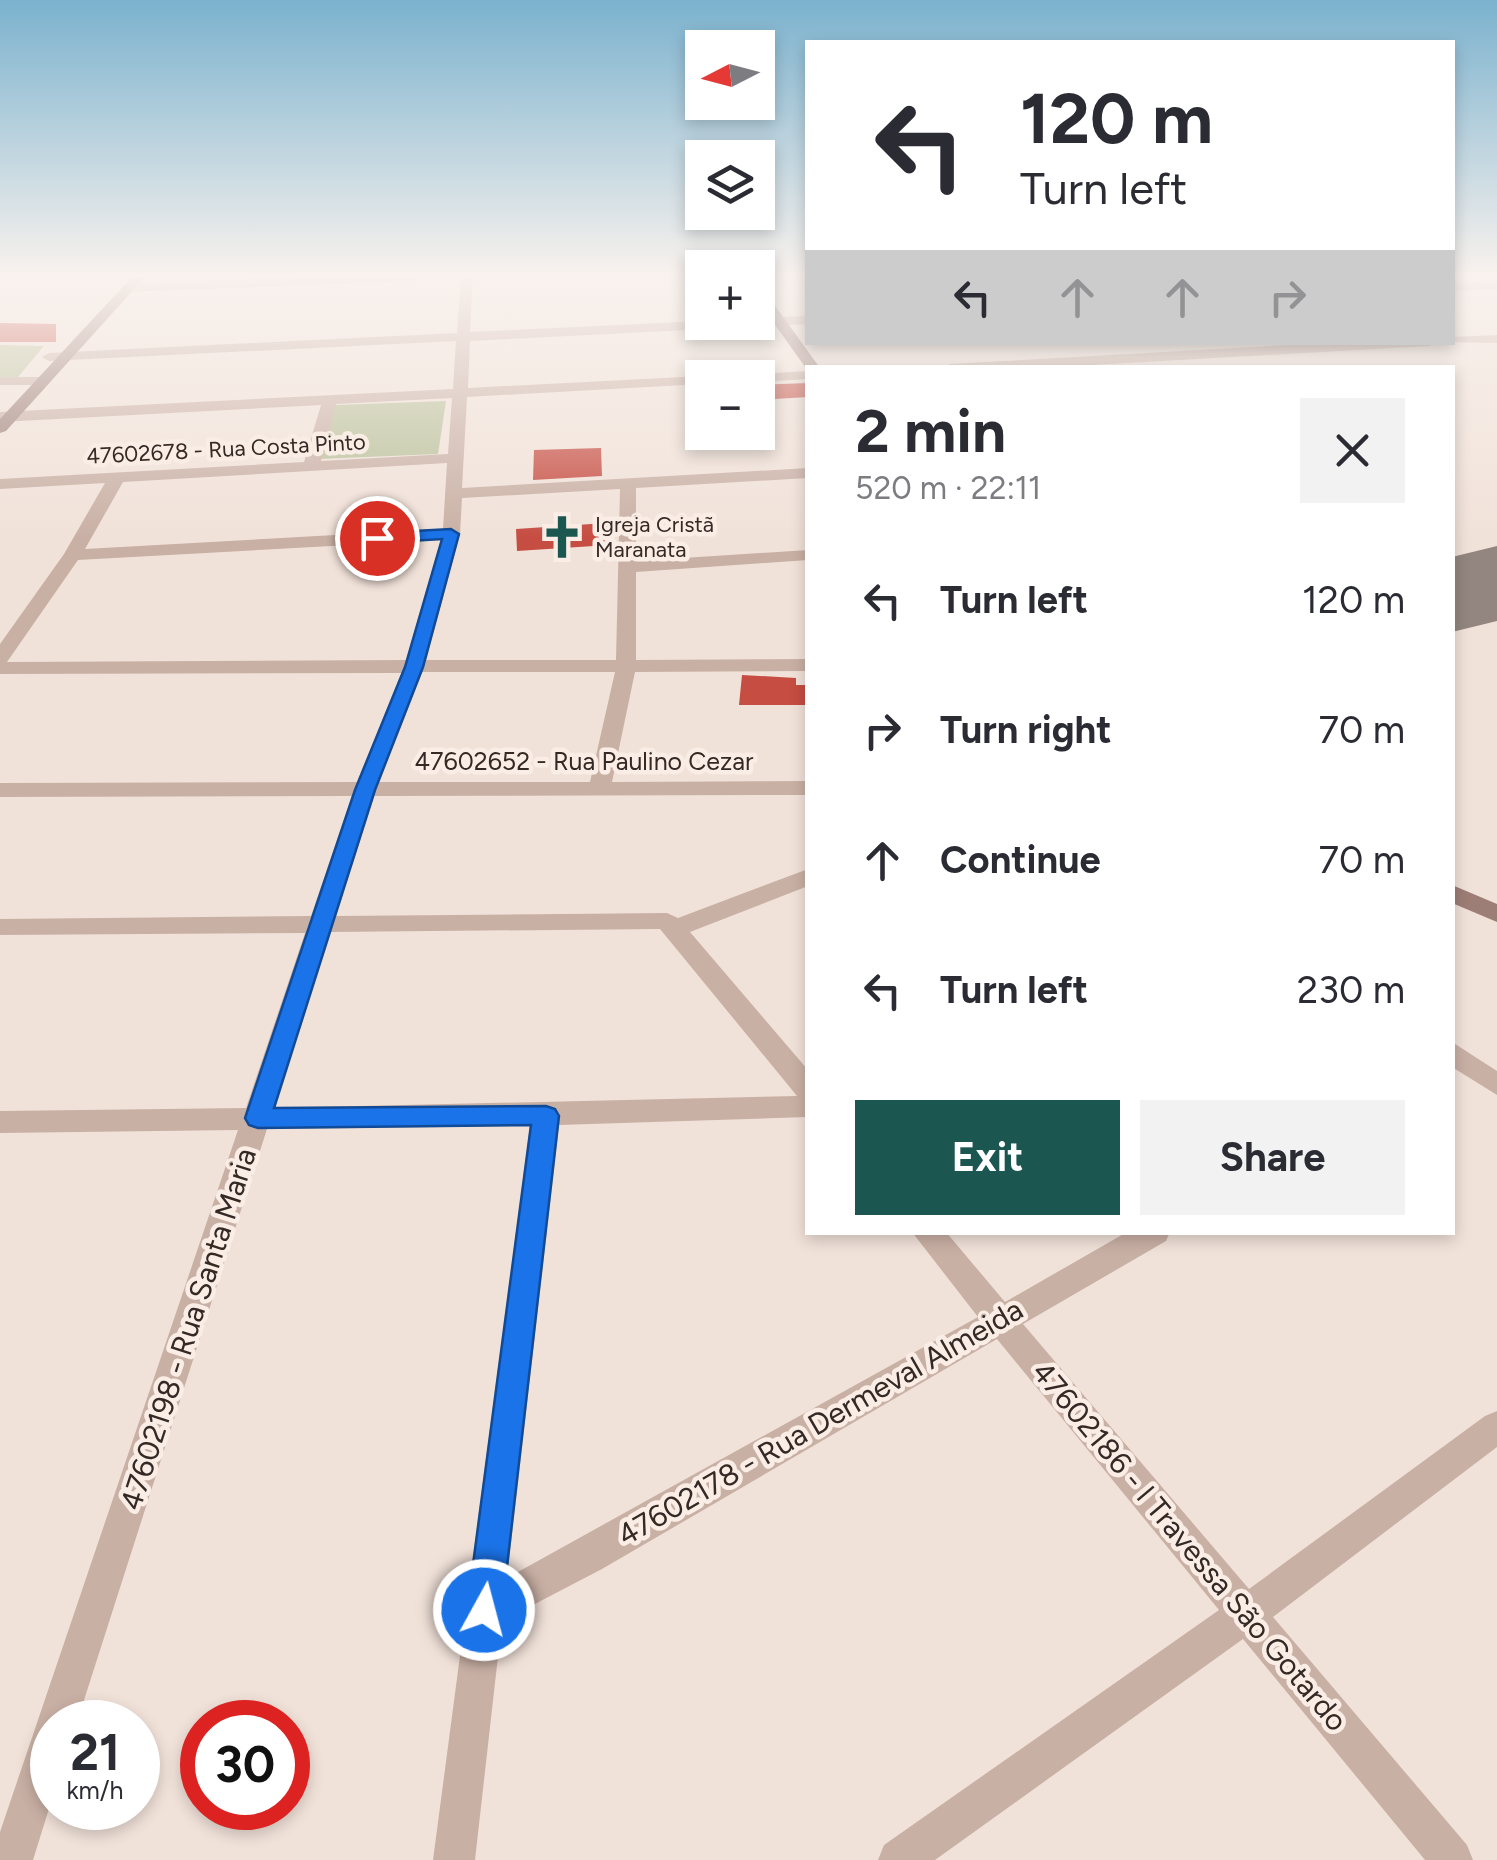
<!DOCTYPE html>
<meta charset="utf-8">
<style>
:root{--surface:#fff;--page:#f2f2f3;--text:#2b2b33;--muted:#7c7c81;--accent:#1c5651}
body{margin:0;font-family:Figtree,sans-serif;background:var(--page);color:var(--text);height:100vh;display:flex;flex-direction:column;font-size:38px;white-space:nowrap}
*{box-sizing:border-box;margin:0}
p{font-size:32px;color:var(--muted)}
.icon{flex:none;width:55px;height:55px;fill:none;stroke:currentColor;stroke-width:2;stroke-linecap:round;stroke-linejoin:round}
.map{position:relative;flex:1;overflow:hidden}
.sheet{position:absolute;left:805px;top:365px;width:650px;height:870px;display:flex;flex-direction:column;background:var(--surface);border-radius:0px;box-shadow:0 5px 15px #0003}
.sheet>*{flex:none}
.guide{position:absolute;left:805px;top:40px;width:650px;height:305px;border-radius:0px;box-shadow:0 5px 15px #0003;background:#fff;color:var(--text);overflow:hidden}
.needle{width:65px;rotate:264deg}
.buttons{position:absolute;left:685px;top:30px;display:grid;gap:20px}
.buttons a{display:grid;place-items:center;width:90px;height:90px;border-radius:0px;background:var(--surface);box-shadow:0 5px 15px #0003;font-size:50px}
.speed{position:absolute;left:30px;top:1700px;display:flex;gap:20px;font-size:50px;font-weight:700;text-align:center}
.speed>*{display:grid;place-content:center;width:130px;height:130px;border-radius:50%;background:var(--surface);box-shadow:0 5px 15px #0003;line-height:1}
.speed small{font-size:25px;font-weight:400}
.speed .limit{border:15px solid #d22;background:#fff;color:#111}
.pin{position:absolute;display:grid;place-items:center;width:85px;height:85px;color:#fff;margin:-42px;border:5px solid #fff;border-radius:50%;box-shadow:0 2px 10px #0007}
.me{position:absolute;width:110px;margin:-55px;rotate:7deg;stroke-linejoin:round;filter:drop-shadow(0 0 8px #0008)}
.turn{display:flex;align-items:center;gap:35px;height:210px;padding:0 50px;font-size:45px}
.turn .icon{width:130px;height:130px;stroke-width:2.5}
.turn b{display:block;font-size:70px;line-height:85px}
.lanes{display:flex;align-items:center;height:95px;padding:0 50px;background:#0003;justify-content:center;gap:50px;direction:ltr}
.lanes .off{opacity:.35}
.round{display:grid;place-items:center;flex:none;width:105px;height:105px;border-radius:0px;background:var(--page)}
.overview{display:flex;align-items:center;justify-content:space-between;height:170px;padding:0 50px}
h1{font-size:60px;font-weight:700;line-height:75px}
.primary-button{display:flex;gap:20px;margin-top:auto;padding:20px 50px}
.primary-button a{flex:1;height:115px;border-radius:0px;background:var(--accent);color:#fff;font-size:40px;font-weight:700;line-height:115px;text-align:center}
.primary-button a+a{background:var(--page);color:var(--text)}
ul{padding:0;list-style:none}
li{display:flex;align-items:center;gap:30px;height:130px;padding:0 50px}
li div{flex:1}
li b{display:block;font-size:38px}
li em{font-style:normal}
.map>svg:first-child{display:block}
.green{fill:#b9c099}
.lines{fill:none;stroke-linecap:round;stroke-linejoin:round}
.runway{fill:#938680;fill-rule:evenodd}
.building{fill:#c64d42}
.street{fill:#c9b0a5;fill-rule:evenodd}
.secondary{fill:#9d7e77;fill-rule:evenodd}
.route{fill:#1a73e8;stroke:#114b97;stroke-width:2.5}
.labels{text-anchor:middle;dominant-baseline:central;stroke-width:9;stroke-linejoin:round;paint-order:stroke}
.far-street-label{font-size:22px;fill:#352926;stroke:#f9ede5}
.far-poi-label{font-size:22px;fill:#352926;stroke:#f9ede5;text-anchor:start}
.street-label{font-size:25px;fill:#352926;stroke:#f9ede5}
.near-street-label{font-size:30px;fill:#352926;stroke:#f9ede5}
</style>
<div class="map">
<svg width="1497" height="1860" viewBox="0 0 1497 1860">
<rect width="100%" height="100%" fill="#f1e2d9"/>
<path class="green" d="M 0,345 L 44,346 L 18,377 L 0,377 Z
M 446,401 L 438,454 L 319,459 L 335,405 Z"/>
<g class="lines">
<path class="runway" d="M 1497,546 L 1497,621 L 1452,632 L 1452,557 Z"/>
</g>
<path class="building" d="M 0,323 L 56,324 L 56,342 L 0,342 Z
M 808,383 L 808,397 L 758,400 L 758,385 Z
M 601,448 L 602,476 L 533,480 L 534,450 Z
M 606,523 L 609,545 L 517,551 L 516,529 Z
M 742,675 L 796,678 L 796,685 L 808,685 L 808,705 L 739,705 Z"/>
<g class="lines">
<path class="street" d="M 312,277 L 422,277 L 416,281 L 128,292 L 122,288 L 128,284 Z
M 461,277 L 473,277 L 470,332 L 702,321 L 758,322 L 758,318 L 808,316 L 808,324 L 470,341 L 468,388 L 702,376 L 708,378 L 702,378 L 702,384 L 467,397 L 462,488 L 808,468 L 808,478 L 636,488 L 636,561 L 808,550 L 808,560 L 636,572 L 636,660 L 808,659 L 808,671 L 635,672 L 612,782 L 808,781 L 808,795 L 374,796 L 336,916 L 667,913 L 678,918 L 808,869 L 808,886 L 690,932 L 808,1070 L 808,1117 L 559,1125 L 507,1578 L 978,1317 L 912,1232 L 946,1232 L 1005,1302 L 1127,1232 L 1170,1232 L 1166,1241 L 1023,1324 L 1249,1589 L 1485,1416 L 1497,1411 L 1497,1447 L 1273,1617 L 1467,1845 L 1473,1860 L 1425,1860 L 1243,1639 L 935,1860 L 878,1860 L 884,1845 L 1219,1610 L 997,1339 L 602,1569 L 502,1621 L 475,1860 L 433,1860 L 530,1126 L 267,1129 L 77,1722 L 52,1722 L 52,1799 L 33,1860 L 0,1860 L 0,1832 L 238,1130 L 0,1133 L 0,1111 L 246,1108 L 305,933 L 0,935 L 0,919 L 311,916 L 352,796 L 0,797 L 0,783 L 357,782 L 402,673 L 0,674 L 0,644 L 64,554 L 105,483 L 0,489 L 0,479 L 304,462 L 321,405 L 0,422 L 0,412 L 453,389 L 456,341 L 49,361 L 42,357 L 49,353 L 457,333 ZM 452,398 L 448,454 L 321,461 L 336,404 ZM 447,463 L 443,529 L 85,549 L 123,482 ZM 620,489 L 616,660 L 426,660 L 460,534 L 462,498 ZM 441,540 L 406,660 L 7,662 L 78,560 ZM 422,672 L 615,672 L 590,782 L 379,782 ZM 660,929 L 797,1096 L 274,1108 L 330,932 Z
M 1497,281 L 1497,289 L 1452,291 L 1452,283 Z
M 1497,335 L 1497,343 L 1446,342 L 1452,342 L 1452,337 Z
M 1342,342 L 1436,342 L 1429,346 L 1039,368 L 943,368 L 950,364 Z
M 808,371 L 808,379 L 758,382 L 758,378 L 751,378 L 758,374 Z
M 0,377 L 40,377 L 47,381 L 40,385 L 0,385 Z
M 1452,1042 L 1497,1071 L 1497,1095 L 1452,1067 Z"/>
<path class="secondary" d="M 132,277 L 145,277 L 6,431 L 0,433 L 0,419 Z
M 758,288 L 763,289 L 820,368 L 808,371 L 758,301 Z
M 1452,885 L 1497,904 L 1497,922 L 1452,903 Z"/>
</g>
<linearGradient id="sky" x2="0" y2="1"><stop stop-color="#7bb2ce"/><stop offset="0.51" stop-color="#f9f2ee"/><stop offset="1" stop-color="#f9f2ee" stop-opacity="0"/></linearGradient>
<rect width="1497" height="538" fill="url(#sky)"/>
<path class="route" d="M 451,529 L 459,534 L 423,667 L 375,790 L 274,1108 L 546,1106 L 555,1109 L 559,1116 L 502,1610 L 497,1623 L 484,1628 L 472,1623 L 467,1610 L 531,1125 L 258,1128 L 249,1125 L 245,1118 L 355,790 L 405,667 L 442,539 L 377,543 L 369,538 L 377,533 Z"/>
<defs>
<g id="church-bare" transform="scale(3.45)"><path d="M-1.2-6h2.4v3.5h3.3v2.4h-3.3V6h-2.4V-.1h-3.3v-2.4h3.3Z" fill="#1c5651" stroke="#f9ede5" stroke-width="2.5" paint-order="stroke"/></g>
</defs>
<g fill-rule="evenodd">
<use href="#church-bare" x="562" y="537"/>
</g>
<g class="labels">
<g class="far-street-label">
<text transform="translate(226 449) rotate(-3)">47602678 - Rua Costa Pinto</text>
</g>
<g class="far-poi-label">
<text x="595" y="524">Igreja Cristã<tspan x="595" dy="25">Maranata</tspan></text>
</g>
<g class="street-label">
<text x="584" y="761">47602652 - Rua Paulino Cezar</text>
</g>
<g class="near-street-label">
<text transform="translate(188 1329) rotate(-72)">47602198 - Rua Santa Maria</text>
<text transform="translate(820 1422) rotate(-30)">47602178 - Rua Dermeval Almeida</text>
<text transform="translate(1190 1546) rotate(50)">47602186 - I Travessa São Gotardo</text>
</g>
</g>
</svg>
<div class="buttons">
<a><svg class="needle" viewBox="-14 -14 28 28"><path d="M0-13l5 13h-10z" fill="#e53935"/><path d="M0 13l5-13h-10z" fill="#7c7c81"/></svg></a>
<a><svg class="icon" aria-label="layers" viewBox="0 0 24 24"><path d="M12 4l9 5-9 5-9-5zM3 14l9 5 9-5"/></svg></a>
<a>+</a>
<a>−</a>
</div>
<div class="speed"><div>21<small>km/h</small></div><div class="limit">30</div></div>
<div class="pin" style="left:377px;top:538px;background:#d93025"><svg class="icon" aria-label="arrive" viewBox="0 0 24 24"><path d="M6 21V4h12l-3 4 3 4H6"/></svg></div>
<svg class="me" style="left:484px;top:1610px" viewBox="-20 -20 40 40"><circle r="17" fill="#1a73e8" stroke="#fff" stroke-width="3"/><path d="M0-11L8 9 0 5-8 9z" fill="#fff"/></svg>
<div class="guide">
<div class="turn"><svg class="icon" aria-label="left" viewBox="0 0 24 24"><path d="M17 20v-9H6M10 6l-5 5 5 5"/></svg><div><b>120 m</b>Turn left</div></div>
<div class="lanes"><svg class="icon" aria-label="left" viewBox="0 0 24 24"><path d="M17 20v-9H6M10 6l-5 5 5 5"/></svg><svg class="icon off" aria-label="ahead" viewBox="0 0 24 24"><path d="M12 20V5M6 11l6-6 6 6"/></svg><svg class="icon off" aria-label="ahead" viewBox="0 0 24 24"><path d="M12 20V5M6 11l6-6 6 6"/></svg><svg class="icon off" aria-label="right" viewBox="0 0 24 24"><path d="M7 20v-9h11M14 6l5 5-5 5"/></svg></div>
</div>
<section class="sheet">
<div class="overview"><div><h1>2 min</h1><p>520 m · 22:11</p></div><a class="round"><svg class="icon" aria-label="close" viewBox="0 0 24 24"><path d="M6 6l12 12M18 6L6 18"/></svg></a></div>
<ul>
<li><svg class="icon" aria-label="left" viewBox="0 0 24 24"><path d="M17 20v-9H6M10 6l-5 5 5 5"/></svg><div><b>Turn left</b></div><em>120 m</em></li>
<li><svg class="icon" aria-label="right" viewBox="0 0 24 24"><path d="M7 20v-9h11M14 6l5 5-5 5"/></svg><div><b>Turn right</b></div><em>70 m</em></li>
<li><svg class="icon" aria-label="ahead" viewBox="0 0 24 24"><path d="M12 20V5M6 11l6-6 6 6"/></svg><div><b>Continue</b></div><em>70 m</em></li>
<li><svg class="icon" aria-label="left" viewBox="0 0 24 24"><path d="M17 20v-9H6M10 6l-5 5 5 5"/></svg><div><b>Turn left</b></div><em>230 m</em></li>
</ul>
<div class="primary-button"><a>Exit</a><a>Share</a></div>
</section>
</div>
